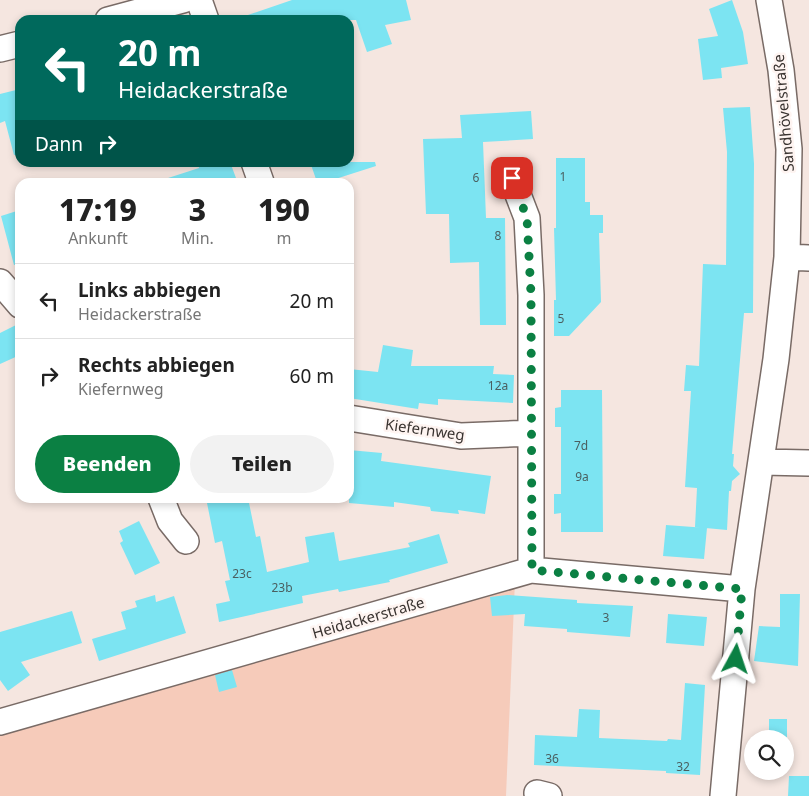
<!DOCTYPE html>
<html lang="de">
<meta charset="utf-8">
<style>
:root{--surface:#fff;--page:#f2f2f2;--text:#222;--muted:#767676;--line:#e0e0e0;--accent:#0b8043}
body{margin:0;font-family:"Noto Sans",sans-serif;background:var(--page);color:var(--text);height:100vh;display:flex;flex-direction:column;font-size:19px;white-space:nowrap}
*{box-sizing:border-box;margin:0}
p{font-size:16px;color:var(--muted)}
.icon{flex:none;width:28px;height:28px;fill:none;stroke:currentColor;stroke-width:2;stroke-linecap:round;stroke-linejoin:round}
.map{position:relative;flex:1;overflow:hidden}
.drawer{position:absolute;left:15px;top:178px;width:339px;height:325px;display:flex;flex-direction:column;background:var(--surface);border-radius:15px;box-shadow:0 2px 8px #0003}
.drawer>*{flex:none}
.banner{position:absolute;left:15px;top:15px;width:339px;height:152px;border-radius:15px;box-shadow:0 2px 8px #0003;background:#00695c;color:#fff;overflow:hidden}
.buttons{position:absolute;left:744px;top:730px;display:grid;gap:10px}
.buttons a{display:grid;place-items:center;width:50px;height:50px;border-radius:50%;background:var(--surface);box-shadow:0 2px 8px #0003;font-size:25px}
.pin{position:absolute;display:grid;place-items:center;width:42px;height:42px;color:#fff;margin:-21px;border-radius:10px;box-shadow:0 2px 8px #0006}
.me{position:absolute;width:55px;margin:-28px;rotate:5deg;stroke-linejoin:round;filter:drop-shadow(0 0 4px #0008)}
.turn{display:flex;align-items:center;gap:18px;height:105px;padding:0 20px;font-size:22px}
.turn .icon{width:65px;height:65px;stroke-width:2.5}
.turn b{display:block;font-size:35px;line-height:42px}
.then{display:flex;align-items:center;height:48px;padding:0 20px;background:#0003;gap:10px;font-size:19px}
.eta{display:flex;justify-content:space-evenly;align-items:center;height:85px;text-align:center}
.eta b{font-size:30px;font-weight:800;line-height:35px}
.action{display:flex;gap:10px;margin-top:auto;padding:10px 20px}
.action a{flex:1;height:58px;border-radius:30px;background:var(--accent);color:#fff;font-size:20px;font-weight:800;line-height:58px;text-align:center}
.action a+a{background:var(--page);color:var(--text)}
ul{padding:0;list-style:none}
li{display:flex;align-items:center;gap:15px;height:75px;padding:0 20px;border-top:1px solid var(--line)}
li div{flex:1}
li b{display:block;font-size:19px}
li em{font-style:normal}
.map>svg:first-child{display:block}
.green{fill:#f6cbba}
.building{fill:#7ce4f2}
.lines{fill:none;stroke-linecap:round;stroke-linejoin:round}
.street-casing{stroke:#796b66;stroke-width:28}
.street{stroke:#fff;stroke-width:25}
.route{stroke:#0b8043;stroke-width:9;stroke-dasharray:0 16.2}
.labels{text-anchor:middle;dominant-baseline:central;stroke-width:5;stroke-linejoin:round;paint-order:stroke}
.number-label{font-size:12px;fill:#4a5f60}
.street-label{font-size:15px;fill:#393330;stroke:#fef4f1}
</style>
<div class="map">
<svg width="809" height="796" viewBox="0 0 809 796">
<rect width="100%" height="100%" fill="#f5e6e0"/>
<path class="green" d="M 515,580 L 506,796 L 0,796 L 0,727 Z"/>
<path class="building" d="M 292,0 L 406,0 L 411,20 L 385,25 L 392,44 L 367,52 L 356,20 L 243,20 L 242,17 Z
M 732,0 L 743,32 L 748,64 L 721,68 L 722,78 L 703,80 L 698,39 L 718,36 L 709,9 Z
M 20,89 L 20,154 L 14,155 L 5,121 L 0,123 L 0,94 Z
M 750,107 L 754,164 L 753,313 L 744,313 L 732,454 L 734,454 L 733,466 L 740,474 L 732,481 L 731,491 L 729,491 L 727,530 L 695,527 L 697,488 L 685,487 L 691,391 L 684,391 L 686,365 L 699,366 L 703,264 L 726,265 L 727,152 L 723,108 Z
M 531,111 L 533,139 L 483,142 L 486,218 L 505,218 L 506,325 L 480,325 L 479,262 L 450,263 L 449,214 L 426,214 L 423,139 L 462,138 L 460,115 Z
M 556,158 L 585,158 L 585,202 L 590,202 L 590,215 L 603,215 L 603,233 L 599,233 L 601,302 L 569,336 L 554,336 L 554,300 L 556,300 L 554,228 L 556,228 Z
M 198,162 L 230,162 L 236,178 L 222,182 L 166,182 L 165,179 L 199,168 Z
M 310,162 L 375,162 L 376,166 L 326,182 L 317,182 Z
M 20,210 L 20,264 L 14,265 L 1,216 Z
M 20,323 L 20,355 L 0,364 L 0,333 Z
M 383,345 L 413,350 L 411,366 L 494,366 L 493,374 L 514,375 L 513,403 L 438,399 L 438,405 L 419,403 L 418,409 L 349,398 L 349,369 L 378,372 Z
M 561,390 L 602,390 L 603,532 L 561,532 L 561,513 L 554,514 L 554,494 L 561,494 L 561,427 L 555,427 L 555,408 L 561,407 Z
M 349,450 L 382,453 L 381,461 L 491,476 L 485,514 L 458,510 L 459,514 L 431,511 L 430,507 L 394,502 L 394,507 L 349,503 Z
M 206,498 L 248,498 L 256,537 L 260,536 L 267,572 L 309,562 L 305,537 L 334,532 L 339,561 L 410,547 L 408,543 L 439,534 L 448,563 L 389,580 L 390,582 L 339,592 L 338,589 L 302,596 L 303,603 L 219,622 L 216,604 L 230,601 L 225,581 L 230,580 L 222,541 L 215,543 Z
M 139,521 L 160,563 L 135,575 L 120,543 L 123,541 L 119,531 Z
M 666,525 L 707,528 L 704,559 L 663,556 Z
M 780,594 L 800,594 L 798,666 L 754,661 L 759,626 L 780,627 Z
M 155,595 L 156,602 L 174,596 L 186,633 L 99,661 L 92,639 L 126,629 L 121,612 L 137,607 L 135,601 Z
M 507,595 L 577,600 L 577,603 L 633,606 L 630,637 L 567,632 L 567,629 L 524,626 L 525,614 L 492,616 L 490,597 Z
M 72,611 L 82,643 L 21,662 L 30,675 L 8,691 L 0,680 L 0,632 Z
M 668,614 L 707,617 L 704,646 L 666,643 Z
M 232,670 L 237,687 L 219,692 L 215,675 Z
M 685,683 L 705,685 L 700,775 L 666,773 L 666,771 L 534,765 L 535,735 L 577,737 L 579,709 L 600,710 L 599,738 L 667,741 L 668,739 L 681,740 Z
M 769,719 L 787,719 L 787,739 L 769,739 Z
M 789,776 L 809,776 L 809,796 L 788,796 Z"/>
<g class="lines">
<g class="street-casing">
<path id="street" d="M 199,0 L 206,20
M 108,20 L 183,0
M 0,49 L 20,44
M 254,162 L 261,182
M 512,179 L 527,218 L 531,295 L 531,433
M 787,257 L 809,258
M 0,282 L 20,305
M 349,418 L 461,436 L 531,433 L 531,570
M 761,462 L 809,463
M 161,498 L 170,521 L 186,541
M 0,722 L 531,570 L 742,589
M 537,793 L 549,796
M 723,796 L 742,589 L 776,359 L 787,257 L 789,149 L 781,70 L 769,0"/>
</g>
<use href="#street" class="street"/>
</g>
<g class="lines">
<path class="route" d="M 512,178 L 527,218 L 531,294 L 532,570 L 742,589 L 736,659"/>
</g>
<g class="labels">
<g class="number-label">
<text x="563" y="176">1</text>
<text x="476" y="177">6</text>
<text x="498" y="235">8</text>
<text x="561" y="318">5</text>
<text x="498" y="385">12a</text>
<text x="581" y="445">7d</text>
<text x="582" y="476">9a</text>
<text x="242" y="573">23c</text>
<text x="282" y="587">23b</text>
<text x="606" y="617">3</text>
<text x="552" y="758">36</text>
<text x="683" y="766">32</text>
</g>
<g class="street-label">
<text transform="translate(783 113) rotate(-95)">Sandhövelstraße</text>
<text transform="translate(425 429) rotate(8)">Kiefernweg</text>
<text transform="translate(368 617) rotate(-16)">Heidackerstraße</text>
</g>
</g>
</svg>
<div class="buttons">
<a><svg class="icon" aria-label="search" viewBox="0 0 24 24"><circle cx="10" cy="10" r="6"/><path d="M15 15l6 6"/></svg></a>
</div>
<div class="pin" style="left:512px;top:178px;background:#d93025"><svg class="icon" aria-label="arrive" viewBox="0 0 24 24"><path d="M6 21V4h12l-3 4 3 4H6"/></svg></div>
<svg class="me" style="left:736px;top:659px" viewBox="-20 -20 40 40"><path d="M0-17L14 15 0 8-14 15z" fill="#0b8043" stroke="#fff" stroke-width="4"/></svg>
<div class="banner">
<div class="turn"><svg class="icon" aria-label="left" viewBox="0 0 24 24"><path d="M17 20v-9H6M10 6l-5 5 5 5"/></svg><div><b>20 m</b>Heidackerstraße</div></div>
<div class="then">Dann<svg class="icon" aria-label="right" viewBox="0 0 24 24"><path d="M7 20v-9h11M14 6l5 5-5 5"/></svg></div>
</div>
<section class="drawer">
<div class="eta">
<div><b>17:19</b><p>Ankunft</p></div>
<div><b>3</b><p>Min.</p></div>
<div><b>190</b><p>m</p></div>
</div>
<ul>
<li><svg class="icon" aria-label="left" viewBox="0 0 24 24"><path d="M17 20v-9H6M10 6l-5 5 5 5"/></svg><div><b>Links abbiegen</b><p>Heidackerstraße</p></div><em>20 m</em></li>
<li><svg class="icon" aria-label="right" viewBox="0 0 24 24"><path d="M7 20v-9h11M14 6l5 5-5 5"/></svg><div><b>Rechts abbiegen</b><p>Kiefernweg</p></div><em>60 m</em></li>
</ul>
<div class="action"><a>Beenden</a><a>Teilen</a></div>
</section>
</div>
